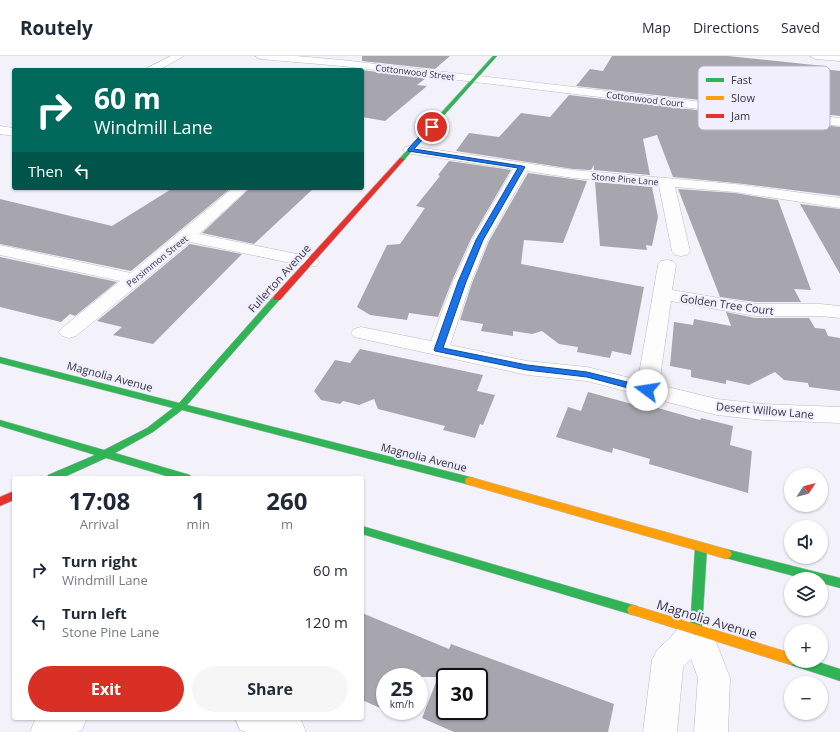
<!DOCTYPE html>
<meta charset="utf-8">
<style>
:root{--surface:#fff;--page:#f6f6f7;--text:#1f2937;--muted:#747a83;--line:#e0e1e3;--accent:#d93025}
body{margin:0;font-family:"Open Sans",sans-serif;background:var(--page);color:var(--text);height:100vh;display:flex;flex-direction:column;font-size:15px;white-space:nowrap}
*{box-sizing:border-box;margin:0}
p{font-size:13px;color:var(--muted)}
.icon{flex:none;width:22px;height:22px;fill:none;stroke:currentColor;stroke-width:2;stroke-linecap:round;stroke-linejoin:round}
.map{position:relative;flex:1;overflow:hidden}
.drawer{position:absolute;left:12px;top:420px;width:352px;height:244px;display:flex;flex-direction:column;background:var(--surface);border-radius:4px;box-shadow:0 1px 3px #0004}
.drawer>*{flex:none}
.banner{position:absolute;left:12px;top:12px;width:352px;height:122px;border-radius:4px;box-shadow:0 1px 3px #0004;background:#00695c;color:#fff;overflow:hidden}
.needle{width:26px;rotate:54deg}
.buttons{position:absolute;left:784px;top:412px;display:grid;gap:8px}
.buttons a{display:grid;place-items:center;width:44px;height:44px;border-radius:50%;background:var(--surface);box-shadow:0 1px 3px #0004;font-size:20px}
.speed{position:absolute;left:376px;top:612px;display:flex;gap:8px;font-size:20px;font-weight:700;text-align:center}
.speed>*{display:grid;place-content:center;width:52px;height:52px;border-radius:50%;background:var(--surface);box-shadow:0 1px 3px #0004;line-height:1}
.speed small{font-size:10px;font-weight:400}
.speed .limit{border:2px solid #111;border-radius:6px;background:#fff;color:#111}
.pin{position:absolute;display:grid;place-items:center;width:34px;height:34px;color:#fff;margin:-17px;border:2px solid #fff;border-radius:50%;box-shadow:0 1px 4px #0007}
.me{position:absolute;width:44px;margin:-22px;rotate:284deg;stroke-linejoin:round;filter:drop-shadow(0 0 3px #0008)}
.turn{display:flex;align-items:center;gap:14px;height:84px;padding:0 16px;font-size:18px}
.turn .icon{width:52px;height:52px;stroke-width:2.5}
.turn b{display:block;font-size:28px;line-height:34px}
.then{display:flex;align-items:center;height:38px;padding:0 16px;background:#0003;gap:8px;font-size:15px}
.eta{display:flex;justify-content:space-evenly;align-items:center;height:68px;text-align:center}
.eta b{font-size:24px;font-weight:700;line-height:28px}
.primary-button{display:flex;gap:8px;margin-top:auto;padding:8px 16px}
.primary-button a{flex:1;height:46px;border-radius:24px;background:var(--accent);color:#fff;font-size:16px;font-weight:700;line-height:46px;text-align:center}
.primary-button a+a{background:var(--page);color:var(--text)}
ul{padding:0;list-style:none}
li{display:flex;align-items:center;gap:12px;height:52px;padding:0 16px}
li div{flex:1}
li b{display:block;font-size:15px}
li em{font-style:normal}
header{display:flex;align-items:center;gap:24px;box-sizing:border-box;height:56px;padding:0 20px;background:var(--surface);border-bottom:1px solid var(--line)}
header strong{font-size:19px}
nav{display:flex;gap:22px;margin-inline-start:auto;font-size:14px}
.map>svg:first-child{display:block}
.building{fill:#a7a6ae;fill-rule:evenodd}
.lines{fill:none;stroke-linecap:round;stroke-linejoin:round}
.street-casing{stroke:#bbbac4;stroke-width:1}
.fast-casing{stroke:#bbbac4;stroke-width:1}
.slow-casing{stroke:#bbbac4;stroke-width:1}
.jam-casing{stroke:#bbbac4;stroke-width:1}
.street{fill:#fdfdfe;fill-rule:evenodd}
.fast{fill:#30b455;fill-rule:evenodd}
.slow{fill:#ff9f0a;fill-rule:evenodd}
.jam{fill:#e5322d;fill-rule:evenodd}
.route{fill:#1a73e8;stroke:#114b97}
.labels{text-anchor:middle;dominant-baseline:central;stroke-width:4;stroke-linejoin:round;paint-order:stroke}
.far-street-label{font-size:9px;fill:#363441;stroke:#f1effd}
.street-label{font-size:11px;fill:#363441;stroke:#f1effd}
.near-street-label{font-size:13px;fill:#363441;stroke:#f1effd}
.key{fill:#f1effd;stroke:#b9b7c5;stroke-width:1}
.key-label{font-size:11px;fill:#363441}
</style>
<header>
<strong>Routely</strong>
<nav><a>Map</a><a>Directions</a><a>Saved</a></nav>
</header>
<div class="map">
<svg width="840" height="676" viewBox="0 0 840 676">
<rect width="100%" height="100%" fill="#f3f2fa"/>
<path class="building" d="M 362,0 L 450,0 L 435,13 L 362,5 Z
M 612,0 L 728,0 L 824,10 L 824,13 L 840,15 L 840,60 L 576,30 L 590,13 L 603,15 Z
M 362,14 L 426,22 L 417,29 L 427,30 L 385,65 L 362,61 Z
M 569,39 L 840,71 L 840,140 L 735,127 L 673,121 L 657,79 L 643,83 L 650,119 L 594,114 L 594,109 L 591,114 L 573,113 L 456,95 L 469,77 L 499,81 L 521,57 L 550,61 Z
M 449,105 L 511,114 L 471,183 L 452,225 L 438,261 L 409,257 L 407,264 L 370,259 L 357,251 L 387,189 L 400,188 L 425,152 L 416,150 L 440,120 L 438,119 Z
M 528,117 L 587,125 L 563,187 L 524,184 L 521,208 L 644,231 L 631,299 L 612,295 L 610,302 L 577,296 L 578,291 L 559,288 L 542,275 L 532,278 L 513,275 L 513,280 L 481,275 L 483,268 L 460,264 L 472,227 L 489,185 Z
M 595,126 L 652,131 L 658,161 L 652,190 L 646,189 L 647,194 L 600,190 Z
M 173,132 L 231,132 L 131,215 L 0,188 L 0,143 L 112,170 Z
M 250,132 L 314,132 L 254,188 L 202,177 Z
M 678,133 L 735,137 L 778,144 L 811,234 L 794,233 L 801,246 L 755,246 L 720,241 Z
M 800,148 L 840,153 L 840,218 Z
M 190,188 L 242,198 L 153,288 L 113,279 L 122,271 L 97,265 Z
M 0,201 L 117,226 L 75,260 L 70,258 L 61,266 L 0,251 Z
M 726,256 L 755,262 L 809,262 L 815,272 L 825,273 L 828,280 L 840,282 L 840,335 L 809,331 L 808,327 L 784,324 L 775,316 L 749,329 L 726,324 L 726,328 L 691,321 L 691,314 L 670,310 L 674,266 L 693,269 L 694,263 L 731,270 Z
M 360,293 L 483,319 L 477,335 L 495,339 L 483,369 L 480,368 L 475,382 L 443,374 L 445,370 L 378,353 L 374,343 L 359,349 L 343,345 L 340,348 L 321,344 L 314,335 L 335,304 L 350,307 Z
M 588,336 L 643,351 L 644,348 L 700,364 L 701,362 L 733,370 L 730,389 L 752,395 L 748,437 L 649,408 L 650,403 L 613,392 L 612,397 L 556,381 L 568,351 L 581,355 Z
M 362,557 L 449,593 L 451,588 L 614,648 L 608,676 L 454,676 L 422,662 L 438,621 L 385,621 L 385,654 L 362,644 ZM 445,621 L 479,621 L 479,655 L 445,655 Z"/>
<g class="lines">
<g class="street-casing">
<path id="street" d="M 171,0 L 184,0 L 159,14 L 146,14 L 147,12 Z
M 255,0 L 296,0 L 342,4 L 840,62 L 840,70 L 342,10 L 260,3 Z
M 810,0 L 840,0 L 840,5 L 815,3 Z
M 0,70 L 14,72 L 14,80 L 0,78 Z
M 410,90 L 573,114 L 735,128 L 840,142 L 840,152 L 735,136 L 675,131 L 690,195 L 687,199 L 681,200 L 675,199 L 672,195 L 659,130 L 573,122 L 527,115 L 488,184 L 471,226 L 450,289 L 527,305 L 587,311 L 638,324 L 658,209 L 661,205 L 667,204 L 673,205 L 676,209 L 672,234 L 755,248 L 820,248 L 840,250 L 840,262 L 820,260 L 755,260 L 671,245 L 659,329 L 717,343 L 763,348 L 840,351 L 840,367 L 763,364 L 717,359 L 587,325 L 527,319 L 354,281 L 351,277 L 354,273 L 361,271 L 431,285 L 453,226 L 472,184 L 513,113 L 405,97 L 403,94 L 405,91 Z
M 233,132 L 249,132 L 199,178 L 316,202 L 319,206 L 316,210 L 310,211 L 190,186 L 76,280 L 69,282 L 62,280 L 59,276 L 62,272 L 120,225 L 0,199 L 0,189 L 131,217 Z
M 696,559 L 707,563 L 730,622 L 728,676 L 694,676 L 698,622 L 691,603 L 683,611 L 677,676 L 643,676 L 652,604 L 657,594 L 671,581 L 685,563 Z
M 39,662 L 87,662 L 82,674 L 78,676 L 30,676 L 35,664 Z
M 235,662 L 296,662 L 301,664 L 306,676 L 246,676 L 240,674 Z"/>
</g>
<g class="fast-casing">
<path id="fast" d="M 493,0 L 497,0 L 404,104 L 400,104 L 400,102 Z
M 274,240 L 280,240 L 281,242 L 187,349 L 470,421 L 474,422 L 475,425 L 474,428 L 470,429 L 182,354 L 153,376 L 115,397 L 190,419 L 191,422 L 173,422 L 106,402 L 62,422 L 47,422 L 48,419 L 95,399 L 0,370 L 0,364 L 104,394 L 147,372 L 173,352 L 0,307 L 0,301 L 179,347 Z
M 362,470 L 633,549 L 637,550 L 639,554 L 637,558 L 633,559 L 362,478 Z
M 701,487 L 705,489 L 707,492 L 702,573 L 700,577 L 696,579 L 692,577 L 690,573 L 695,492 L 697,489 Z
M 726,493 L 840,522 L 840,532 L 821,527 L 821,523 L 805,523 L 722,501 L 720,498 L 722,495 Z
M 791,602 L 791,605 L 815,605 L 840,613 L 840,625 L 791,609 L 790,605 Z"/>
</g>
<g class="slow-casing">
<path id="slow" d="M 470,421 L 726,493 L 730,495 L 732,498 L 730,501 L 726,503 L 466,428 L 465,425 L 466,422 Z
M 633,549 L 791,597 L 791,605 L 797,605 L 796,607 L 791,609 L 633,559 L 629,558 L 627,554 L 629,550 Z"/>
</g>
<g class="jam-casing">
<path id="jam" d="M 400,102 L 405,103 L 280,244 L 274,244 L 274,240 Z
M 14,435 L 14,444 L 0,450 L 0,441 Z"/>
</g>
<use href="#street" class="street"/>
<use href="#fast" class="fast"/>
<use href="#slow" class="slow"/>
<use href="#jam" class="jam"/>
</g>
<path class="route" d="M 430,69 L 434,71 L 414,93 L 522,110 L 525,111 L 483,184 L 466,226 L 443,292 L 527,309 L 587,316 L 651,332 L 652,334 L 651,336 L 647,337 L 587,321 L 527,314 L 435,295 L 434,294 L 458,226 L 476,184 L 518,112 L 408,95 L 408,93 Z"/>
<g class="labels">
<g class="far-street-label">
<text transform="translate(415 16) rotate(7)">Cottonwood Street</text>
<text transform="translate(645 43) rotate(7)">Cottonwood Court</text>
<text transform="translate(625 123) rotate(5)">Stone Pine Lane</text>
<text transform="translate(157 205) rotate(-39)">Persimmon Street</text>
</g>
<g class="street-label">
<text transform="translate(279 222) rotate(-48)">Fullerton Avenue</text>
<text transform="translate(727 248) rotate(8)">Golden Tree Court</text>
<text transform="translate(110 320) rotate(15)">Magnolia Avenue</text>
<text transform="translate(765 354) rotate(5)">Desert Willow Lane</text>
<text transform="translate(424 401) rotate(14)">Magnolia Avenue</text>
</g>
<g class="near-street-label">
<text transform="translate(707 563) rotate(17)">Magnolia Avenue</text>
</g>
</g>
<rect x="698" y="10" width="132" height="64" rx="6" class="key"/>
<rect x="706" y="22" width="18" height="4" fill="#30b455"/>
<rect x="706" y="40" width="18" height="4" fill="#ff9f0a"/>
<rect x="706" y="58" width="18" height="4" fill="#e5322d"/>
<g class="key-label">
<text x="731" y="28">Fast</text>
<text x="731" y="46">Slow</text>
<text x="731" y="64">Jam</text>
</g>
</svg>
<div class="buttons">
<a><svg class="needle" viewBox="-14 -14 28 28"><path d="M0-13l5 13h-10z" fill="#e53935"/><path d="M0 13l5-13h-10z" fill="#747a83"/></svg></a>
<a><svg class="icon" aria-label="sound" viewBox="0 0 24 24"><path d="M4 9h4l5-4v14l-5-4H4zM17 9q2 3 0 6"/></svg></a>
<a><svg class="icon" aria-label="layers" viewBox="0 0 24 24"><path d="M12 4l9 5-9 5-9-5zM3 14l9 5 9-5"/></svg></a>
<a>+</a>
<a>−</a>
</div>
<div class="speed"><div>25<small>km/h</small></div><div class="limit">30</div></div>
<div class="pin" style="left:432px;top:71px;background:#d93025"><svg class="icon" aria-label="arrive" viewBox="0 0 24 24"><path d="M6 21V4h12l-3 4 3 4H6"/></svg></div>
<svg class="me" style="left:647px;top:334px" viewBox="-20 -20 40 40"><circle r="19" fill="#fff"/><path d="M0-13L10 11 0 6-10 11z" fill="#1a73e8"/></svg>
<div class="banner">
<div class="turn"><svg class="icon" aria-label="right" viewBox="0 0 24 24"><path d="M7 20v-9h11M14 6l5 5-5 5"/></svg><div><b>60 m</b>Windmill Lane</div></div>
<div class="then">Then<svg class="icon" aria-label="left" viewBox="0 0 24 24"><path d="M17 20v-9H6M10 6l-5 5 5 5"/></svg></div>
</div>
<section class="drawer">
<div class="eta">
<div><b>17:08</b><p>Arrival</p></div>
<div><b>1</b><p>min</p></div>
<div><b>260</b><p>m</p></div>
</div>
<ul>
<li><svg class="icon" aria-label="right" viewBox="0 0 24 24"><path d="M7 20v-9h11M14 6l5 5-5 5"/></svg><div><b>Turn right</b><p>Windmill Lane</p></div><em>60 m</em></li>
<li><svg class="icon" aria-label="left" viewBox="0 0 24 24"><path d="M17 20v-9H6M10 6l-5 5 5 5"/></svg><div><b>Turn left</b><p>Stone Pine Lane</p></div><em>120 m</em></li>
</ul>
<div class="primary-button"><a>Exit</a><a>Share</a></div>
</section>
</div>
